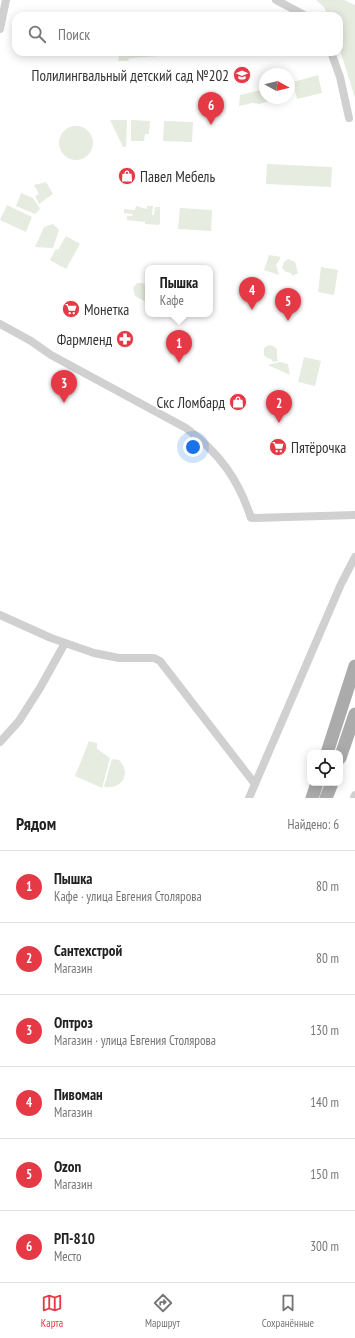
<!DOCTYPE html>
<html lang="ru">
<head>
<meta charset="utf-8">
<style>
	:root { --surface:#fff; --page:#f6f6f6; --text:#222; --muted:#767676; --line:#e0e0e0; --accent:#e63946 }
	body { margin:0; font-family:"PT Sans Narrow",sans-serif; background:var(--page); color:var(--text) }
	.controls { position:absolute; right:12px; bottom:12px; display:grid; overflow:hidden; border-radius:8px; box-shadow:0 2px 10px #0003 }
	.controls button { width:36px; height:36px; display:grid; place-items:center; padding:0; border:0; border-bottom:1px solid var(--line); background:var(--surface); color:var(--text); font:20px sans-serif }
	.compass { position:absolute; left:259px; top:68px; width:36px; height:36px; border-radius:50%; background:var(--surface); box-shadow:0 2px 10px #0003; rotate:98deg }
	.you { position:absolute; left:193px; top:447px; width:14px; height:14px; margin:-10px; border:3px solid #fff; border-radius:50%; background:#1a73e8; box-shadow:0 0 0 6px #1a73e833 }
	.badge { display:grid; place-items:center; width:26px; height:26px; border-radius:50%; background:var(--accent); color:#fff; font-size:13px; font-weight:700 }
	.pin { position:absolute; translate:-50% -33px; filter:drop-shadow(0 1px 2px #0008) }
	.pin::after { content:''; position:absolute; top:21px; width:14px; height:12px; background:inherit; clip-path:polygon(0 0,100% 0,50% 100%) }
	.popup { position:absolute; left:145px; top:265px; width:68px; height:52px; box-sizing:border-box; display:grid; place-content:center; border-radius:8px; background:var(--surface); filter:drop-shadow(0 1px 3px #0005); font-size:13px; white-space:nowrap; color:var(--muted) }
	.popup b { font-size:15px; color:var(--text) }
	.popup::after { content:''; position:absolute; left:50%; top:100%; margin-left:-8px; border:8px solid transparent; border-top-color:var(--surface) }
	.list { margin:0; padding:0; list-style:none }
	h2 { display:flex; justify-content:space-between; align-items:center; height:52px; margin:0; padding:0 16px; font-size:17px }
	h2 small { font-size:13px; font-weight:400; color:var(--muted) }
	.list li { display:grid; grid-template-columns:26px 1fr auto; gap:12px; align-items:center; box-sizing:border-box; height:72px; padding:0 16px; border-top:1px solid var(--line) }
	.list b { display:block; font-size:15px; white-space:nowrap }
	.list p { margin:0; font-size:13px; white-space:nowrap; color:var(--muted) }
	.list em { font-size:13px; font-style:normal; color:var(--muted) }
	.icon { flex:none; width:22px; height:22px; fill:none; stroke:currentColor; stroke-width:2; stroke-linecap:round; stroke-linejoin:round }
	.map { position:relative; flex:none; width:355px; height:798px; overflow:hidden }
	.search { position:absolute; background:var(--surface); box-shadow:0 2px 10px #0003; left:12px; right:12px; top:12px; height:44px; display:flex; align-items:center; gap:10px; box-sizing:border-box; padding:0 14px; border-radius:12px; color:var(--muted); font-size:15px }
	.sheet { height:484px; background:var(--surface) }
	nav { display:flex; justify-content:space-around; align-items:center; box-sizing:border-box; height:56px; border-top:1px solid var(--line); background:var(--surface); font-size:11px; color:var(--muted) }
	nav a { display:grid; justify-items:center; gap:2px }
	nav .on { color:var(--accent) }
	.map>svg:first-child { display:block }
	.green { fill:#e6ecdf }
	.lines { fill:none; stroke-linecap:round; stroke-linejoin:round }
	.street { stroke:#d0d0d0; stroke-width:8 }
	.primary { stroke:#ababab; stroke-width:13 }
	.labels { text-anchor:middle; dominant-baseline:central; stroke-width:4; stroke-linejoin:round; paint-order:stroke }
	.poi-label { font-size:15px; fill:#333; stroke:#fff; text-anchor:end }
</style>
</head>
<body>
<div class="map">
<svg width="355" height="798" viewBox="0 0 355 798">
	<rect width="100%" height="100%" fill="#fff"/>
	<g class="green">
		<path d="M316 0H344L355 5V98L339 47V16H328L324 7Z"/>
		<path d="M120 52H162V56L129 58 128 61H118Z"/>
		<path d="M318 75 322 93 297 99 293 82Z"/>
		<path d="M265 89V98H272V102H265L260 104 253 103 239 106 240 95Z"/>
		<path d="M110 120H127L126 147H123Z"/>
		<path d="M131 120 150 121 149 134H145L144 141H131Z"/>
		<path d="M164 121 193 122 192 142 163 141Z"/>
		<circle cx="76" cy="143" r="17"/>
		<path d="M267 164 332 167 331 187 266 184Z"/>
		<path d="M46 182 53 194 39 204 35 196 39 194 34 185Z"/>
		<path d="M21 193 33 198 40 209 35 214 16 206Z"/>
		<path d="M7 205 32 217 26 232 0 220Z"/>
		<path d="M136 206 147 209V206H153L152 215H154L155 207H160V224H159V225L145 224V222L127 220V216H132L133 214 124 213V209L135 210Z"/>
		<path d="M180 208 212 210 211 231 178 229Z"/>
		<path d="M53 224 59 230 53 248 35 247 44 227Z"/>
		<path d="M66 236 80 244 66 269 50 260 56 249 58 250Z"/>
		<path d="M269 255 281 257 276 265 279 275 264 270Z"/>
		<path d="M288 259 295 262C297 265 296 269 298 273L292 276 291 273 286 272 282 268 284 262Z"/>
		<path d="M321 267 338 270 334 295 318 292Z"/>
		<path d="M137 283H143L147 287 148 303 135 296 133 288Z"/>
		<path d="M269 345 273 346 277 349V356L278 361 273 362 271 359 267 358 264 355V348Z"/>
		<path d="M304 357 321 361 315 386 298 382Z"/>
		<path d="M280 362 288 364 290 375 268 365Z"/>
		<path d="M89 741 97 743V749L110 758 102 788 75 776Z"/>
		<path d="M113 759 119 760C132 773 122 790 104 787L111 762Z"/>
	</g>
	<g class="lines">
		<g class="street">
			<path d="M276 0 306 16"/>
			<path d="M0 29 6 0"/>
			<path d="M331 52 340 77 349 118"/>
			<path d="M0 324 31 341 51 355 186 428C219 453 238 478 251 518L355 515"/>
			<path d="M0 615 51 638 94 653 119 658H154L160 661 255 784"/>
			<path d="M0 742 19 721 40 688 65 643"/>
			<path d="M249 798 341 584 355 557"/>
			<path d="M354 798 355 795"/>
		</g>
		<g class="primary">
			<path d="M327 753 355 666"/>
			<path d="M340 758 355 714"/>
			<path d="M312 798 317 783"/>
			<path d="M326 798 332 783"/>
		</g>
	</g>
	<defs>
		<symbol id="school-disc" viewBox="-11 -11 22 22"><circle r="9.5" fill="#e63946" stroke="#fff"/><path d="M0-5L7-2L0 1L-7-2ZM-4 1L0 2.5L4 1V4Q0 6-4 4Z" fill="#fff"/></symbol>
		<symbol id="shop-disc" viewBox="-11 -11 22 22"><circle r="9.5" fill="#e63946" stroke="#fff"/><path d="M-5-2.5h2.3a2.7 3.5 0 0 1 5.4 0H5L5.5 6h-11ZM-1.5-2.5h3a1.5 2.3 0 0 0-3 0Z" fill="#fff"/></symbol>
		<symbol id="supermarket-disc" viewBox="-11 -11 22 22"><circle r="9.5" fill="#e63946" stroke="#fff"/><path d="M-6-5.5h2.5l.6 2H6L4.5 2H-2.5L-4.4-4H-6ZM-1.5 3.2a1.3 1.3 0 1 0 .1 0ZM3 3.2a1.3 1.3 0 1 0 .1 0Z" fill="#fff"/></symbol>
		<symbol id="pharmacy-disc" viewBox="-11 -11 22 22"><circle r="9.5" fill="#e63946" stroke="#fff"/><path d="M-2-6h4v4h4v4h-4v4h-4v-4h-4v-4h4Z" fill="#fff"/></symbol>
	</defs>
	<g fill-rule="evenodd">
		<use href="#school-disc" x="232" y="65" width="20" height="20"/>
		<use href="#shop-disc" x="117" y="166" width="20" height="20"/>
		<use href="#supermarket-disc" x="61" y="299" width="20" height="20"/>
		<use href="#pharmacy-disc" x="115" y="329" width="20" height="20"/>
		<use href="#shop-disc" x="228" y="392" width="20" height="20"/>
		<use href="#supermarket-disc" x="268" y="437" width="20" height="20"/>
	</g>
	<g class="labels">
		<g class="poi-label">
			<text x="229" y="75">Полилингвальный детский сад №202</text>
			<text x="140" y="176" text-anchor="start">Павел Мебель</text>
			<text x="84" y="309" text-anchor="start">Монетка</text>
			<text x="112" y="339">Фармленд</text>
			<text x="225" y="402">Скс Ломбард</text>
			<text x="291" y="447" text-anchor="start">Пятёрочка</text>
		</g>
	</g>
</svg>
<div class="controls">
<button><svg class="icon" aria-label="locate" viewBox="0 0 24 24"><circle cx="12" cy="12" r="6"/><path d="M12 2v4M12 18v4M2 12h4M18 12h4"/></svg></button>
</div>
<svg class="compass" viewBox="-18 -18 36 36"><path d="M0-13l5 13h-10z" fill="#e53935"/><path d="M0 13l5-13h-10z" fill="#767676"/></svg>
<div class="you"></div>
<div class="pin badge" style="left:179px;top:363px">1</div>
<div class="popup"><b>Пышка</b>Кафе</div>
<div class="pin badge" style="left:279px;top:423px">2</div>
<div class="pin badge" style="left:64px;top:403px">3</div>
<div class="pin badge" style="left:252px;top:310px">4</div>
<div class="pin badge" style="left:288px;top:321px">5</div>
<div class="pin badge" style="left:211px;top:125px">6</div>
<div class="search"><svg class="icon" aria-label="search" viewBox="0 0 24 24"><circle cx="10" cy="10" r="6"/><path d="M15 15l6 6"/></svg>Поиск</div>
</div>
<section class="sheet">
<h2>Рядом<small>Найдено: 6</small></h2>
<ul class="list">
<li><span class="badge">1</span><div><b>Пышка</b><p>Кафе · улица Евгения Столярова</p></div><em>80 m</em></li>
<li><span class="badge">2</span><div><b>Сантехстрой</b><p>Магазин</p></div><em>80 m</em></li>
<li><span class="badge">3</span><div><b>Оптроз</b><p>Магазин · улица Евгения Столярова</p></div><em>130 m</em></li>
<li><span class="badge">4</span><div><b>Пивоман</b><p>Магазин</p></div><em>140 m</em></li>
<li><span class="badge">5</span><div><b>Ozon</b><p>Магазин</p></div><em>150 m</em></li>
<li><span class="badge">6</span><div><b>РП-810</b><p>Место</p></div><em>300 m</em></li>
</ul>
</section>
<nav>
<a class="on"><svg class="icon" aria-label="map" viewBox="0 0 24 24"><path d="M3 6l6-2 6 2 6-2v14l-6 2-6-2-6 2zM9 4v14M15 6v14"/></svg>Карта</a>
<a><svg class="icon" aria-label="directions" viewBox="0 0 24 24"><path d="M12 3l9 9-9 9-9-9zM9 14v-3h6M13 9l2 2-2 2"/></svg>Маршрут</a>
<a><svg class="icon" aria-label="saved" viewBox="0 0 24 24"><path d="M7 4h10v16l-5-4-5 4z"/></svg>Сохранённые</a>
</nav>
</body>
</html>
